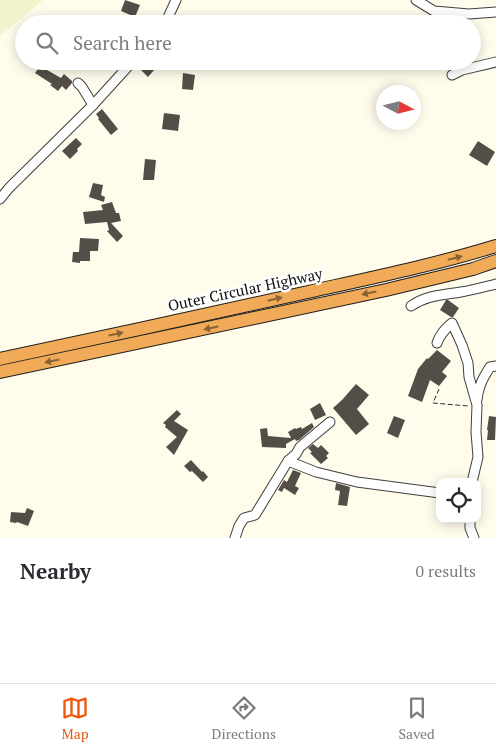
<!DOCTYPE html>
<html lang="en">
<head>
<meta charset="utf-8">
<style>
	:root { --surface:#fff; --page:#f2f2f3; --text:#2b2b33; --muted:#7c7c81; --line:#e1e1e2; --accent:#ea580c }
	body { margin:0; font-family:"PT Serif",serif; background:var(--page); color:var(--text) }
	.controls { position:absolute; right:15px; bottom:15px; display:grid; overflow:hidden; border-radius:10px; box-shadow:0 2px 12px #0003 }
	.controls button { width:45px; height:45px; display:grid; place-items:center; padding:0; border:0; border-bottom:1px solid var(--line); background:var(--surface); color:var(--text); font:25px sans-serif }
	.compass { position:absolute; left:376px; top:85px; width:45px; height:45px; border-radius:50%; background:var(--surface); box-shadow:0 2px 12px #0003; rotate:97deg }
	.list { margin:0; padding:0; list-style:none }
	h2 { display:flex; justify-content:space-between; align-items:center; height:65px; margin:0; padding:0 20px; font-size:21px }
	h2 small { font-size:16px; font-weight:400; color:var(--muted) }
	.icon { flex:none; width:28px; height:28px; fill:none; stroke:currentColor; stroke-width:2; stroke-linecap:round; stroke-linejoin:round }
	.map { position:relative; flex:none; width:496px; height:538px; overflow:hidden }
	.search { position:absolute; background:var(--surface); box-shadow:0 2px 12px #0003; left:15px; right:15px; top:15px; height:55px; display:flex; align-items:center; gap:12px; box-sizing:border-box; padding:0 18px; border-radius:28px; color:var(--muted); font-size:19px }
	.sheet { height:145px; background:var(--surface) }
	nav { display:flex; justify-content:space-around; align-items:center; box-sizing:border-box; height:70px; border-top:1px solid var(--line); background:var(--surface); font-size:14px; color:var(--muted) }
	nav a { display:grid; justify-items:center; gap:2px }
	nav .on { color:var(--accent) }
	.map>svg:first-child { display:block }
	.farmland { fill:#f3f3cd }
	.building { fill:#544e49 }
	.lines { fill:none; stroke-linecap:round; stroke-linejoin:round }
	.minor-casing { stroke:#3f3f3f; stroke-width:11 }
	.highway-casing { stroke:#1d1d1d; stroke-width:14 }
	.path { stroke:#2e2e2e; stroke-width:1; stroke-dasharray:5 2.5; stroke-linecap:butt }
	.minor { stroke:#fff; stroke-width:9 }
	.highway { stroke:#f1aa57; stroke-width:12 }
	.oneway { fill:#8a6335 }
	.labels { text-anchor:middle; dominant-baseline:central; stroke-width:5; stroke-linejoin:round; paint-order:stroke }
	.street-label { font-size:15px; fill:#0c0c0c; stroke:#fff }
</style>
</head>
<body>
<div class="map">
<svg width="496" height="538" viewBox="0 0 496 538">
	<rect width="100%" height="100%" fill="#fffcec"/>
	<path class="farmland" d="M0 0H42L41 2 0 36Z"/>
	<g class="building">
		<path d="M125 0 140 5 135 17 121 11Z"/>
		<path d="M141 61H162L148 77 137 66Z"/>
		<path d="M40 66 61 78 64 74 72 81V83L66 90 62 86 58 91 50 85 52 84 35 73Z"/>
		<path d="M183 73 195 75 193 90 182 89Z"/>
		<path d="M102 109 118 129 111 135 98 119 99 118 96 114Z"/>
		<path d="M164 113 180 115 178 131 162 129Z"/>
		<path d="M76 138 82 144 77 149 78 151 70 159 62 151Z"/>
		<path d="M478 141 495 152 487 166 469 155Z"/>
		<path d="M145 159 156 160 154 180H143Z"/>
		<path d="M93 183 103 185 101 195 105 197 104 202 89 197Z"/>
		<path d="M112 202 116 213H119L121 221 111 223 123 236 117 242 107 231 109 230 107 222 85 224 83 212 103 210 101 205Z"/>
		<path d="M80 238 99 239 98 251H90V261H80V263L72 262 73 252H79Z"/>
		<path d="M446 300H448L459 308 453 317H451L440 310Z"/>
		<path d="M437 350 451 361 442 372 447 376 439 386 430 380 422 402 408 396 418 369 427 358 428 359Z"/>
		<path d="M356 384 369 395 357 409 369 424 356 435 333 408 342 400Z"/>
		<path d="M320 403 326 415 315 420 310 409Z"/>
		<path d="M177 410 181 414 174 421 188 430 174 455 166 447 177 437 165 427 166 425 163 423Z"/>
		<path d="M394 416 405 420 398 438 387 433Z"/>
		<path d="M489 416 496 417 495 440H487L488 430H487Z"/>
		<path d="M312 423 314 427 299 440 296 441 295 439 286 444V448L262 447 260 429 267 428 268 436 291 438 288 432 295 428 296 429 301 427 302 429Z"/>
		<path d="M313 444 318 448 321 445 329 453 326 456 328 458 321 464 310 453 312 452 308 448Z"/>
		<path d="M191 460 202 472 203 471 208 477 203 482 192 471 190 472 184 466Z"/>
		<path d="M293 470 301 473 295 486 299 488 295 495 284 488 282 492 278 490 284 480 287 482Z"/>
		<path d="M336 483 350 487 347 506 338 505 340 491 335 490Z"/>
		<path d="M27 508 34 511 28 526 17 522 16 523 10 522 11 512 25 513Z"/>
	</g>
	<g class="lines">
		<defs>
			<g id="minor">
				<path d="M416 0 434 11 469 14 496 12"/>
				<path d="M165 24 176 0"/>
				<path d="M452 75 462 70 496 62"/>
				<path d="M78 83 82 87 93 105"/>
				<path d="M0 199 9 188 93 105 133 61"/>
				<path d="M411 306C427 295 443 295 461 292 473 290 484 287 496 284"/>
				<path d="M437 343C440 334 445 329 452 323L462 345 468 363 469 377 477 405 476 432 478 457 472 482"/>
				<path d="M477 400C478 387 483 378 490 367L496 366"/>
				<path d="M288 461 296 454 300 447 330 422"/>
				<path d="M470 519V528L474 538"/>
				<path d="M235 538 239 526 244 518 255 515 288 461 316 472 357 482 440 493"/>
			</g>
			<g id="highway">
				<path d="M0 359C103 337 205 315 308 292 371 278 434 265 496 246"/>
				<path d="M0 372 386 290 473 269 496 261"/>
			</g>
		</defs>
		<use href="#minor" class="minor-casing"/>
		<use href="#highway" class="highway-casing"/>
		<path class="path" d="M439 389 433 403 468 406"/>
		<use href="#minor" class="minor"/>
		<use href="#highway" class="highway"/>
	</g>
	<defs><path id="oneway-solid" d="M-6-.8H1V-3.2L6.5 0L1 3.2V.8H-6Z" transform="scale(1.25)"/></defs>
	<g class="oneway">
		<use href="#oneway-solid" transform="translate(455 258) rotate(-14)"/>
		<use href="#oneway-solid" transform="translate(369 293) rotate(168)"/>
		<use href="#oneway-solid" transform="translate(275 299) rotate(-13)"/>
		<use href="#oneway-solid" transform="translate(211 328) rotate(168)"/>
		<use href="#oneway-solid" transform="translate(116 334) rotate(-12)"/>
		<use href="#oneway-solid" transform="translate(52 361) rotate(168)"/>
	</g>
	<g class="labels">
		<g class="street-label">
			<text transform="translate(245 289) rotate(-12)">Outer Circular Highway</text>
		</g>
	</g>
</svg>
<div class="controls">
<button><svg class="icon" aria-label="locate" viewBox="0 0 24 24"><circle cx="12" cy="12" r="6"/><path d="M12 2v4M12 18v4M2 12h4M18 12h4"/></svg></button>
</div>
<svg class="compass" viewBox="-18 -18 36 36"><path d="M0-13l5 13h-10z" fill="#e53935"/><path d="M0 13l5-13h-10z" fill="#7c7c81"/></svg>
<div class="search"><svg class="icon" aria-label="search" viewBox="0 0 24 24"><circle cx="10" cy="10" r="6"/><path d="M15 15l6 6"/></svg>Search here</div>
</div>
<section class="sheet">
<h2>Nearby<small>0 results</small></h2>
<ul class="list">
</ul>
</section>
<nav>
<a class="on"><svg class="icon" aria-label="map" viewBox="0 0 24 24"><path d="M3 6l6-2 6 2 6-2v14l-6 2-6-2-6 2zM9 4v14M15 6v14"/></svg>Map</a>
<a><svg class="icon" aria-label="directions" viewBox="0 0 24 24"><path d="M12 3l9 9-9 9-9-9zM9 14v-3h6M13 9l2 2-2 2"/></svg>Directions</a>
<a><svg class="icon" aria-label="saved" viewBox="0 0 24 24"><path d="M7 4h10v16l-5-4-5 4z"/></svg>Saved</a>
</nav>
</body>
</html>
